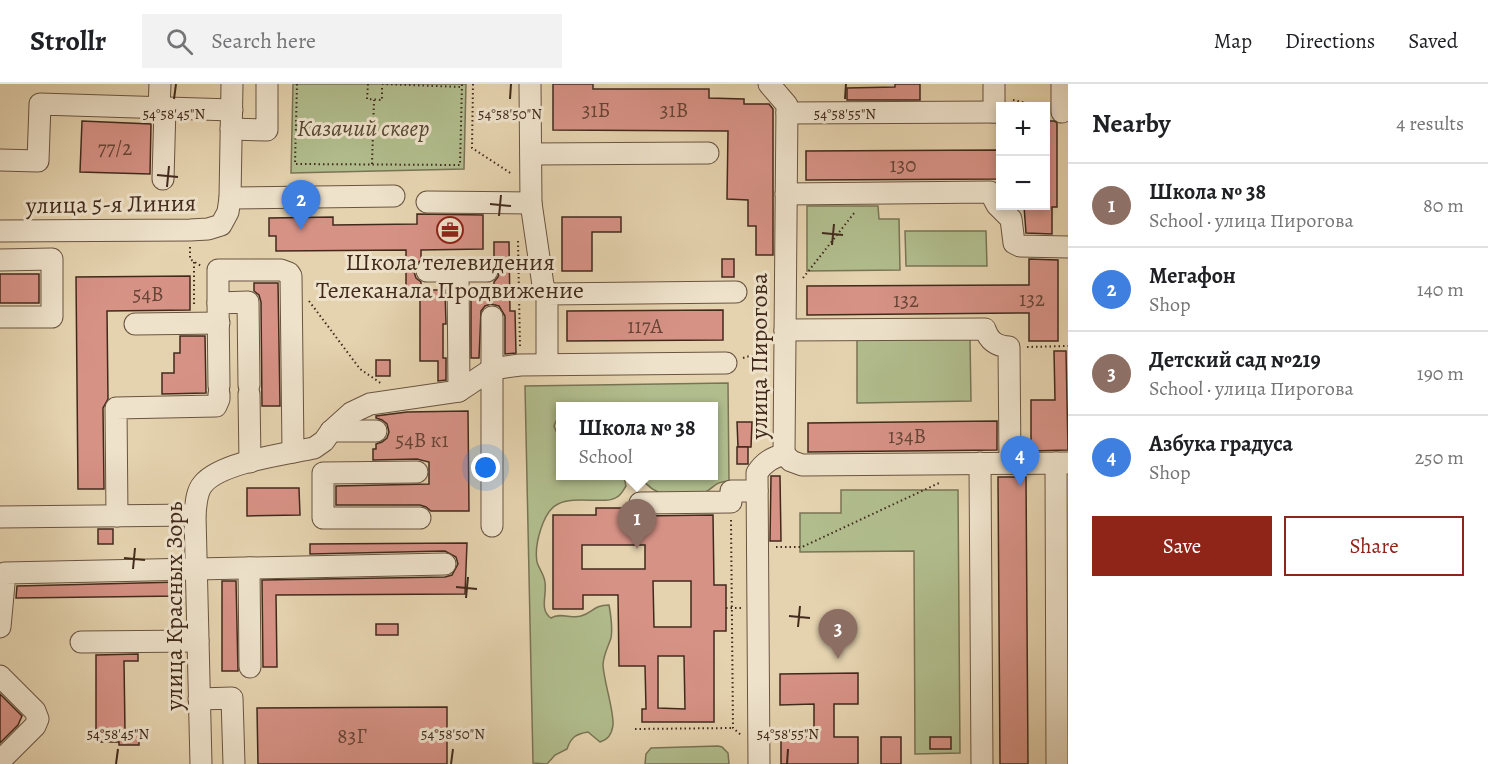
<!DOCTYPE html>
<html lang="en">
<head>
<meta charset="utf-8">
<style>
	:root { --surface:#fff; --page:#f2f2f2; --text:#202124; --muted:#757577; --line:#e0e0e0; --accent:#8f2418 }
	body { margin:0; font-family:Alegreya,serif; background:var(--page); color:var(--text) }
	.controls { position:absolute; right:18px; top:18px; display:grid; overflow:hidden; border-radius:0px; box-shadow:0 3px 9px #0003 }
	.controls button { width:54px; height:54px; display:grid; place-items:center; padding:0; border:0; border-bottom:2px solid var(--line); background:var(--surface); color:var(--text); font:30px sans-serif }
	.you { position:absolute; left:486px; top:384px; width:21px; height:21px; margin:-15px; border:4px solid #fff; border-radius:50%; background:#1a73e8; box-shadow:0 0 0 9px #1a73e833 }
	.badge { display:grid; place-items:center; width:39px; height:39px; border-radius:50%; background:var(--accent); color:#fff; font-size:20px; font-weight:700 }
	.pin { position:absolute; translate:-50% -50px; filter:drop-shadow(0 2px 3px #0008) }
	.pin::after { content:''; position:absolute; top:32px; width:21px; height:18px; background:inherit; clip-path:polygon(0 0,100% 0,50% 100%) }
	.popup { position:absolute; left:556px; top:318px; width:162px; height:78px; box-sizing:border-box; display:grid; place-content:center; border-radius:0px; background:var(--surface); filter:drop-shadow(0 2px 4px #0005); font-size:20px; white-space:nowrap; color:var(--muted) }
	.popup b { font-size:22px; color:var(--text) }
	.popup::after { content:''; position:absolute; left:50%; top:100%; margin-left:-12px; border:12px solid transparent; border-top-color:var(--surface) }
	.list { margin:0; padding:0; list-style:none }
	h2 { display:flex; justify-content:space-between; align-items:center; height:78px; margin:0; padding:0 24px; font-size:26px }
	h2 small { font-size:20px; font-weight:400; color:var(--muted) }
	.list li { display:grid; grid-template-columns:39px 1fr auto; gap:18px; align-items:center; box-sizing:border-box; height:84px; padding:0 24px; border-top:2px solid var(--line) }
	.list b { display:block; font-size:22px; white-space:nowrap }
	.list p { margin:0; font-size:20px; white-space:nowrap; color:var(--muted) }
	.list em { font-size:20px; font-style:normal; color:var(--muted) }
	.actions { display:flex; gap:12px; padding:18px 24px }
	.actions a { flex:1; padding:14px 0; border:2px solid var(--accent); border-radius:0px; text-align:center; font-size:21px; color:var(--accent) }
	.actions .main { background:var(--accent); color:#fff }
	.icon { flex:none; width:33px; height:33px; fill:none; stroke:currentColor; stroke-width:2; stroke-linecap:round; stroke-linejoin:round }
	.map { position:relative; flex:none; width:1068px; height:680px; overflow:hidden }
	header { display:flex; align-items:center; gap:36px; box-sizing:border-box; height:84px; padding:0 30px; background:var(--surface); border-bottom:2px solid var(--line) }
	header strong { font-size:28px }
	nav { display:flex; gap:33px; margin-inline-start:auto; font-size:21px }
	.search { width:420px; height:54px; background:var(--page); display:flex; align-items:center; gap:15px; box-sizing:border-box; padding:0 21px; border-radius:0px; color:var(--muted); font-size:22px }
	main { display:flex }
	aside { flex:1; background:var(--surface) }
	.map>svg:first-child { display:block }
	.green { fill:#b1bd8d; stroke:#797454; stroke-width:1.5 }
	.building { fill:#d79286; stroke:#412a1c; stroke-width:1.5; fill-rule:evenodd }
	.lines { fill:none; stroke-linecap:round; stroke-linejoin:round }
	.minor-casing { stroke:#6a5441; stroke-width:23 }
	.path { stroke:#412a1c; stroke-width:2; stroke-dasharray:1.5 3; stroke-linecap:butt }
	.minor { stroke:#eee2cb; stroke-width:21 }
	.ticks { fill:none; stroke:#412a1c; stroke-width:2 }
	.labels { text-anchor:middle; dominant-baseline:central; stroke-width:6; stroke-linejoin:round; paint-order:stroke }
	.number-label { font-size:21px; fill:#664436 }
	.park-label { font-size:24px; font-style:italic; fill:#574733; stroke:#eee2cb }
	.street-label { font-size:24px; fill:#412a1c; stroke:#eee2cb }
	.poi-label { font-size:24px; fill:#412a1c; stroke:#eee2cb }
	.ticks-label { font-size:15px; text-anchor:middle; fill:#412a1c; stroke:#eee2cb; stroke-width:6; stroke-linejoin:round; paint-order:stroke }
</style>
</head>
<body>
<header>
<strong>Strollr</strong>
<div class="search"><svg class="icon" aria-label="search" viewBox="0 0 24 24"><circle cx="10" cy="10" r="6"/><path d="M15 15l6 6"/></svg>Search here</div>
<nav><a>Map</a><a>Directions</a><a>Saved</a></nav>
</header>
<main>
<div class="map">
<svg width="1068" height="680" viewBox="0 0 1068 680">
	<rect width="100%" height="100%" fill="#e5d3af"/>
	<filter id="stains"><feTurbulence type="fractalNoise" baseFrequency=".00333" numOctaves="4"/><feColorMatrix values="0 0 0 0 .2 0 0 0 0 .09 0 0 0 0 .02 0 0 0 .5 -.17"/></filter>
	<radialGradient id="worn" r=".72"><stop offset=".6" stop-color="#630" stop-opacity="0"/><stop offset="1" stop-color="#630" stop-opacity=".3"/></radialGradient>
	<g class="green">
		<path d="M293 0H466L464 85 291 89Z"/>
		<path d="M807 122H878L879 135H899L900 186 807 187Z"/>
		<path d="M905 147H986L987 182H906Z"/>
		<path d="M970 255 971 317 857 319V256Z"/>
		<path d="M728 299 729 397C714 398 715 403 704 409 681 418 653 413 640 392H714V322H560V335L556 337 554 342 560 357V392H621L624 393 626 402C624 405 621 411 617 413 606 421 575 411 558 420 543 427 534 461 537 478 539 485 545 492 545 499 547 511 539 526 551 534 561 528 571 535 581 532 593 529 593 521 609 521 611 532 613 543 611 554 608 563 603 572 603 581 604 598 614 627 613 641 612 650 607 656 600 658L588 648C576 650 571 653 567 665L555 671 547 680 533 679 525 302Z"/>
		<path d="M841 406H958L960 669 915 670 914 467 800 468V429H841Z"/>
		<path d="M718 662 722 663 728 669 729 680H645L646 670 651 664Z"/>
	</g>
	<g class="building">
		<path d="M553 0H593V5H709V14L744 15V20H769L773 25V171H756V142H748V116L727 115 728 47 553 46Z"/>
		<path d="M895 0H920V16H847V4L895 3Z"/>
		<path d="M82 37 151 40 150 90 80 88Z"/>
		<path d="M1046 37H1054L1057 39V123H1052V150L1026 149 1024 122H1046Z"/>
		<path d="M1000 66V95L806 96V67Z"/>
		<path d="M417 130 483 131V165L421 166V176L416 181 414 188 416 194 421 198V204H406V166L276 167V152H269V134L333 133V141L417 140Z"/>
		<path d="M562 133H621V148H592V187H562Z"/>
		<path d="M494 158H509L510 227H515L516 269 505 270V232L499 222 491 220 485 222 481 227 479 274H471V209H494V198L498 193 500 186 494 176Z"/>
		<rect x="722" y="175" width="12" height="18"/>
		<path d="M1029 175 1058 176V257H1029V229L807 231V202L1029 201Z"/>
		<rect x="0" y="190" width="39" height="29"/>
		<path d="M190 192V226L107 227 108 315 103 324 104 405H78L76 193Z"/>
		<path d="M254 199H278L280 322H262L261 218 259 211 254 207Z"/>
		<path d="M420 206H445L446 240H443V274H446V296L438 297V277H420Z"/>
		<path d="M723 226V256L567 257V227Z"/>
		<path d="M180 252H205L206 309 162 310V289H174V269H180Z"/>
		<path d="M1054 267H1066L1068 366 1031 367V316H1055Z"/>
		<rect x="376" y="276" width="14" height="16"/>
		<path d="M468 327 469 427H431L426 423 420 421H336V402L429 400V378L417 375 373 376V365H376V360L382 358 387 354 389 348 387 340 382 336 376 334V332L407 328Z"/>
		<path d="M997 337V366L808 368V339Z"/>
		<path d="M737 338H752L751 363H738Z"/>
		<rect x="737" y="363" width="11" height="17"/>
		<path d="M771 392H780L781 457H770Z"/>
		<path d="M998 393H1026L1028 680H1000Z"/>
		<path d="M247 404H299L300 431 247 432Z"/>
		<path d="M596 424H628L633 430 640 432 713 431 714 501H726V547H714V638H642V625H646L645 582H619L618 511H583V525H553V431H596ZM582 461H645V485H582ZM653 497H691V543H654ZM658 572H684L685 625 658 624Z"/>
		<rect x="98" y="445" width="15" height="15"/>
		<path d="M467 459 465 510 276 511 277 583H263L262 496 445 493 452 491 458 480 456 473 445 467 310 470V460Z"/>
		<path d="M222 497H236L238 587H222Z"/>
		<path d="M180 498V512L16 514 17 502Z"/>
		<rect x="376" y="540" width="22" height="11"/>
		<path d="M138 570V577H124L125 647H139V661H119V658H96V571Z"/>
		<path d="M858 589V620H834V653H858V680H781V653H814V620L780 621V590Z"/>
		<path d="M0 610 22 632 18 641 0 659Z"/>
		<path d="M447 623V680H258L257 624Z"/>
		<rect x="881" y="653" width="20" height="27"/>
		<rect x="930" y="653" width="21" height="12"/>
	</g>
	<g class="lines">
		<defs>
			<g id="minor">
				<path d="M530 0 531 119 543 201 547 210"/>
				<path d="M994 0V28"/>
				<path d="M1062 0V28"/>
				<path d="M159 23 160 0"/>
				<path d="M787 29 1000 28"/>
				<path d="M231 45 267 46V0"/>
				<path d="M531 70 708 69"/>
				<path d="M0 76 38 77 40 20 232 26"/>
				<path d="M163 95 165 23"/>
				<path d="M786 110 990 108 997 121 1011 135 1014 159 1020 162 1068 163"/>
				<path d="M230 114 394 112"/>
				<path d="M427 118 531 119"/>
				<path d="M0 147 190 146 208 145 221 141 228 128 230 114 232 0"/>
				<path d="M0 176 52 175V233H0"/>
				<path d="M427 187H487"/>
				<path d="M458 187 459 307"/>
				<path d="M218 219V186H281L289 189 291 192 293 368"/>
				<path d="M135 240 219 239"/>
				<path d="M785 246 985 245C989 257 996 262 1009 263L1010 379"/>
				<path d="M547 280V210L736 208"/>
				<path d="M219 302 218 219 248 218 249 301"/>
				<path d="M249 310 250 378"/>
				<path d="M331 347H376"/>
				<path d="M784 370 791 377 802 381 1067 379"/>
				<path d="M980 379 982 680"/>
				<path d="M1056 379 1057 680"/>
				<path d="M417 388 323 389V434H420"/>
				<path d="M640 419 731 418V407H757"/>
				<path d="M117 432 116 324 216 322 219 315V310"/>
				<path d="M0 433 195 431"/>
				<path d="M492 442V233"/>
				<path d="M249 484 250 583"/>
				<path d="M0 543 5 489 445 480"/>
				<path d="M81 558 198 557"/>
				<path d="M0 592 35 627 38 635 35 642 0 677"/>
				<path d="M199 615 232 614 234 680"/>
				<path d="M201 680 195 431C196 421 196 408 203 400 221 378 286 370 314 364L324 357 331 347 351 329 370 320 459 307 492 285 520 281 726 279"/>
				<path d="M759 680 757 389C764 378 772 374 784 370L787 21 769 0"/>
			</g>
		</defs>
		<use href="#minor" class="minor-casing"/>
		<g class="path">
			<path d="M297 0 295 80 460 81 462 0"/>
			<path d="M368 0 367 15 382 16V1"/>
			<path d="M382 0 462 3"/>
			<path d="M473 0 472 64 512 90"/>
			<path d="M1013 16 1040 22"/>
			<path d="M372 80 374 16"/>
			<path d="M518 157 520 263"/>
			<path d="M190 163V175L201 182"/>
			<path d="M194 178V221"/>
			<path d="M803 194 855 128"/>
			<path d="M309 217 360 285 382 300"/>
			<path d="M1027 263 1068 262"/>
			<path d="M743 274 766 267"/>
			<path d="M731 436 733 644 741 651"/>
			<path d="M776 463H802L939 399"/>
			<path d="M726 524H741"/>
			<path d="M635 645 733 644"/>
		</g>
		<use href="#minor" class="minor"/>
	</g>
	<path class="ticks" d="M174 15 176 0M510 15 511 0M845 15 846 0M157 91 178 93M167 103 169 82M490 120 511 122M499 132 501 111M822 149 843 151M832 161 834 140M124 474 145 476M133 485 135 464M456 503 477 505M466 514 468 493M789 532 810 534M798 543 800 522M116 680 118 665M451 680 453 665M787 680 788 665"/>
	<defs>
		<symbol id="office-ring" viewBox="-11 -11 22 22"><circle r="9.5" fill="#eee2cb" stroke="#8f2418" stroke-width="1.5"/><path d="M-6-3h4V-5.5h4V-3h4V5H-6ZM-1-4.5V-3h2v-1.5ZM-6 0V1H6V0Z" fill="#8f2418"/></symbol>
	</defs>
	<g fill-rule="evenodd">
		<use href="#office-ring" x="435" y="131" width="30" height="30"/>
	</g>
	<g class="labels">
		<g class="number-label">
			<text x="596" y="26">31Б</text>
			<text x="674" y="26">31В</text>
			<text x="115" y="64">77/2</text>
			<text x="903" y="81">130</text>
			<text x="148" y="210">54В</text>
			<text x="1032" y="215">132</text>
			<text x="906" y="216">132</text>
			<text x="645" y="242">117А</text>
			<text x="907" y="352">134В</text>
			<text x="422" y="356">54В к1</text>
			<text x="352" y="652">83Г</text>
		</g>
		<g class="park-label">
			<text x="363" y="44">Казачий сквер</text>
		</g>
		<g class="street-label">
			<text transform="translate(111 120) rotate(-1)">улица 5-я Линия</text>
			<text transform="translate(759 272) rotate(-90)">улица Пирогова</text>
			<text transform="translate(174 522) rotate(-90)">улица Красных Зорь</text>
		</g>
		<g class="poi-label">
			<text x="450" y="178">Школа телевидения<tspan x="450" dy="28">Телеканала Продвижение</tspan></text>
		</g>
	</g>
	<g class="ticks-label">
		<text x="174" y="35">54°58'45"N</text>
		<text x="510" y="35">54°58'50"N</text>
		<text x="845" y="35">54°58'55"N</text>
		<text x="118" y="655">54°58'45"N</text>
		<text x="453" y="655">54°58'50"N</text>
		<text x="788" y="655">54°58'55"N</text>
	</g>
	<rect width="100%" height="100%" filter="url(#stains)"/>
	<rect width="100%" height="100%" fill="url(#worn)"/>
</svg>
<div class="controls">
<button>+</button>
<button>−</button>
</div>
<div class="you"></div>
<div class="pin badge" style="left:637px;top:465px;background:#8d6e63">1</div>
<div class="popup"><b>Школа № 38</b>School</div>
<div class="pin badge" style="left:301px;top:146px;background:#3f7fe0">2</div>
<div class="pin badge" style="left:838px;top:575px;background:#8d6e63">3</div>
<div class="pin badge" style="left:1020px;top:402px;background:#3f7fe0">4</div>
</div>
<aside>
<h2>Nearby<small>4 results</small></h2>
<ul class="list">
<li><span class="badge" style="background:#8d6e63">1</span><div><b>Школа № 38</b><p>School · улица Пирогова</p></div><em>80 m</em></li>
<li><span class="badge" style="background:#3f7fe0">2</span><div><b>Мегафон</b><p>Shop</p></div><em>140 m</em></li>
<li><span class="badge" style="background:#8d6e63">3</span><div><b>Детский сад №219</b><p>School · улица Пирогова</p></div><em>190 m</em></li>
<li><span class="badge" style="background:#3f7fe0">4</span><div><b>Азбука градуса</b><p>Shop</p></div><em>250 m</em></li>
</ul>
<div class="actions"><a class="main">Save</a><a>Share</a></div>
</aside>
</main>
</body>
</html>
